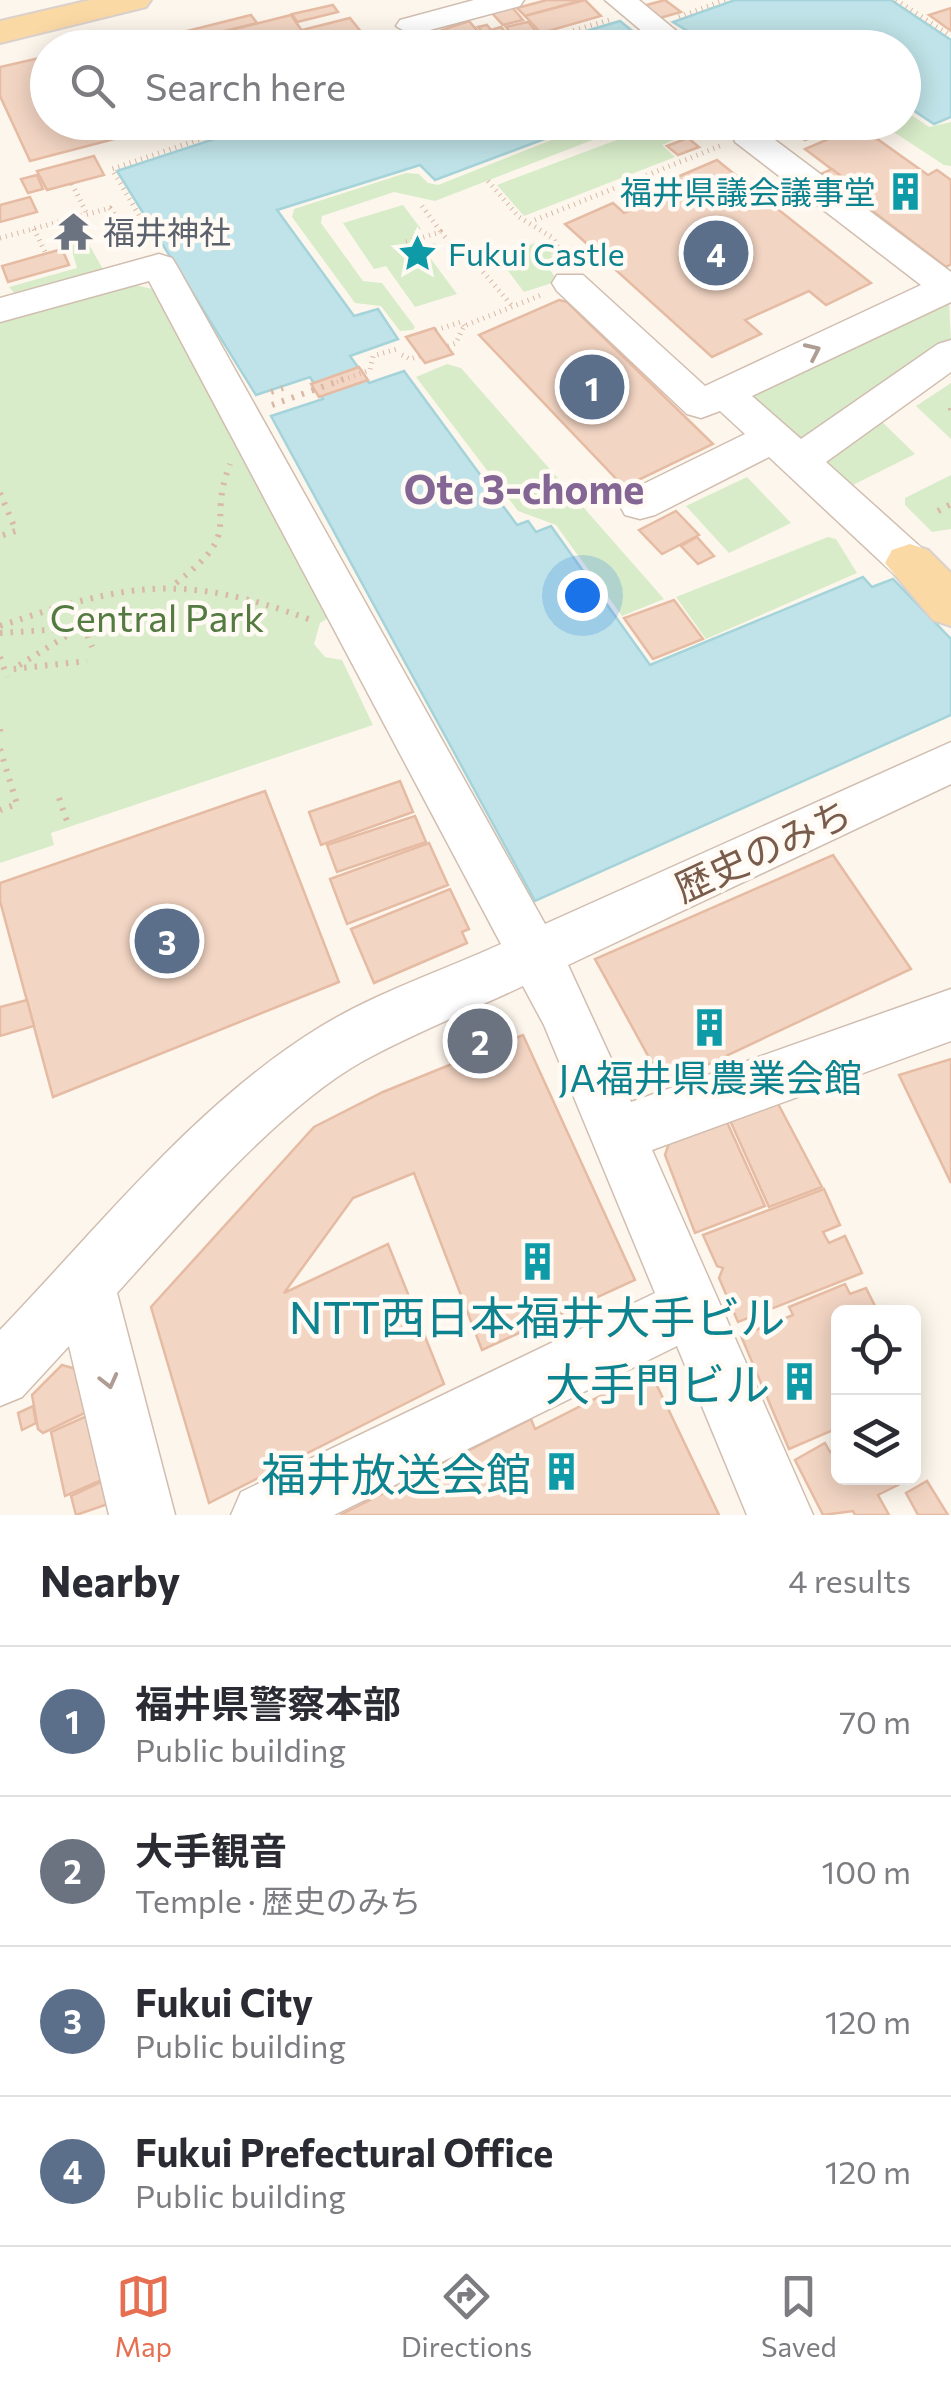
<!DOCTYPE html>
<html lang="en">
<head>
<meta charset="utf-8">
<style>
	:root { --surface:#fff; --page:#f2f2f3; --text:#2b2b33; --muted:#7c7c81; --line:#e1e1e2; --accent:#e76f51 }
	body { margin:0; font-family:Commissioner,"Noto Sans JP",sans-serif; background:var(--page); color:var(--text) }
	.controls { position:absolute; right:30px; bottom:30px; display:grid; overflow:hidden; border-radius:15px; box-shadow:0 5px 25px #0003 }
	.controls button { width:90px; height:90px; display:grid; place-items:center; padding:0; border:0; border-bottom:2px solid var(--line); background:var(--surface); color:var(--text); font:50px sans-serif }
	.you { position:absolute; left:582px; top:595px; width:35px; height:35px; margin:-25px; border:8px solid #fff; border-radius:50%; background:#1a73e8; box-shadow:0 0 0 15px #1a73e833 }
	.badge { display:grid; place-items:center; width:65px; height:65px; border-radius:50%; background:var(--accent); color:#fff; font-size:32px; font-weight:700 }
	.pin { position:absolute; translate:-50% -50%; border:5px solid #fff; box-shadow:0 2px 10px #0006 }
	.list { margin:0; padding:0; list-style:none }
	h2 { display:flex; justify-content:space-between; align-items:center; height:130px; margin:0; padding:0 40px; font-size:42px }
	h2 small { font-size:32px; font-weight:400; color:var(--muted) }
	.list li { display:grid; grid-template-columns:65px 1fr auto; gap:30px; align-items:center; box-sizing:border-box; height:150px; padding:0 40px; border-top:2px solid var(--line) }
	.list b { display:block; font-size:38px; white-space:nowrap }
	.list p { margin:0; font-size:32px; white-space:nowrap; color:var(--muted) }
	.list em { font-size:32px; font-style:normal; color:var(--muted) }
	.icon { flex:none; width:55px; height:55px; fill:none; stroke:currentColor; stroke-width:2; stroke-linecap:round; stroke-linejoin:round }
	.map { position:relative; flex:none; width:951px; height:1515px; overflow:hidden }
	.search { position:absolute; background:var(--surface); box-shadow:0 5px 25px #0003; left:30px; right:30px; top:30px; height:110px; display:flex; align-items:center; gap:25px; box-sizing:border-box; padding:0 35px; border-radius:55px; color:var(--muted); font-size:38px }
	.sheet { height:730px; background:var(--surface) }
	nav { display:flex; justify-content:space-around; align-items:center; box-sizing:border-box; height:140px; border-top:2px solid var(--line); background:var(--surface); font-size:28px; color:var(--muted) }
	nav a { display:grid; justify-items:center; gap:5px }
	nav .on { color:var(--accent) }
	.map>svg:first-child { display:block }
	.green { fill:#d8ecc9 }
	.water { fill:#bfe3e8; stroke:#a5d3da; stroke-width:2.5 }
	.building { fill:#f3d5c3; stroke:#e6bba3; stroke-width:2.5 }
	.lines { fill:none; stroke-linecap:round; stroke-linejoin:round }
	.minor-casing { stroke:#d1beb0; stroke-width:3 }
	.major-casing { stroke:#dad1cd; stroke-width:4 }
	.path-far1 { stroke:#d9b8a5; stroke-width:5; stroke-dasharray:1 5; stroke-linecap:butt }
	.path { stroke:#d9b8a5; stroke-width:6; stroke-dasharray:2.5 8; stroke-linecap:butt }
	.minor { fill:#fff; fill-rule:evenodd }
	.major { fill:#fbd9a5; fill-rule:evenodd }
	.oneway { stroke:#af9d94 }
	.labels { text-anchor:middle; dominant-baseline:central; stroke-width:9; stroke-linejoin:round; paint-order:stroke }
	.far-culture-label { font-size:32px; fill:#0d838f; stroke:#fffaf3; text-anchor:end }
	.far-worship-label { font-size:32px; fill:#5b616d; stroke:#fffaf3; text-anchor:start }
	.park-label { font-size:38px; fill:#537a41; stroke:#fffaf3 }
	.street-label { font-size:38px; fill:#7a5c4d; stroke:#fffaf3 }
	.culture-label { font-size:38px; fill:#0d838f; stroke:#fffaf3 }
	.neighbourhood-label { font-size:40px; font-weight:bold; fill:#846695; stroke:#fffaf3 }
	.near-culture-label { font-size:45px; fill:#0d838f; stroke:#fffaf3; text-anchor:end }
</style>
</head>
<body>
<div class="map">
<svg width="951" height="1515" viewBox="0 0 951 1515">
	<rect width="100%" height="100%" fill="#fdf6ec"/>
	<g class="green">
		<path d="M904 110 929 127 951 122V166L944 165 880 123 904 122Z"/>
		<path d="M597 122 636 123 435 201 394 192 322 216 321 223 363 281 382 283 415 327 413 330 400 331 381 306 355 303 292 217 294 209 406 173 419 174 428 183 438 185Z"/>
		<path d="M662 123 681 137 662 145 675 157 524 216 497 185Z"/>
		<path d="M403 205 421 229 414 231 424 246 435 243 440 250 428 255 457 294 415 307 386 266 374 269 343 223Z"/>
		<path d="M549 239 559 252 551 255 556 262 547 266 558 281 524 292 496 255Z"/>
		<path d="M87 241 104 271 16 295 9 287 77 268 70 244Z"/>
		<path d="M126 283 166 292 335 614 320 623 314 644 325 657 342 660 373 725 51 833 54 845 0 863V318Z"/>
		<path d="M949 301 951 342 799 444 751 396Z"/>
		<path d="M447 364 461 368 664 599 622 616 556 525 518 511 416 377Z"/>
		<path d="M951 383V439L916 406Z"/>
		<path d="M877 417 915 454 847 488 825 462Z"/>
		<path d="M951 475V529L932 532 905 505V498Z"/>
		<path d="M747 477 791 523 729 553 686 506Z"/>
		<path d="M828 537 836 539 857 573 706 639 676 597Z"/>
	</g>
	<g class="water">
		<path d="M735 0H891L951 40V117L934 124 904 104V48L713 47 673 22Z"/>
		<path d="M620 21 652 47H530L536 46Z"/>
		<path d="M263 123H587L435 180 420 165 277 210 354 316 378 309 398 339 350 356 369 383 404 371 517 525 528 521 536 532 551 526 650 665 863 577 872 587 893 579 951 639V715L535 901 271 416 323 399 310 377 256 395 117 171Z"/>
	</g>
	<g class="building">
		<path d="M547 0H583L525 16 517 8Z"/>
		<path d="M585 0 601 16 541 33 525 16Z"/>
		<path d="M665 0 681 12 656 19 643 6Z"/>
		<path d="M333 5 338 12 297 22 292 14Z"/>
		<path d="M512 7 523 20 503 25 492 13Z"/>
		<path d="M951 8V31L929 15Z"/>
		<path d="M251 15 257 23 168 45 163 37Z"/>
		<path d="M291 15 314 48H287L279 37 236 48H158Z"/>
		<path d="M350 18 362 33 313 46 302 30Z"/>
		<path d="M469 21 487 42 453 48 439 31Z"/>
		<path d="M528 22 540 36 518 42 506 27Z"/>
		<path d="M487 25 491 30 501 27 516 44 494 45 478 27Z"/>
		<path d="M48 56V122H114L122 137 30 161 0 96V67Z"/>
		<path d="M114 122H180L122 137Z"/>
		<path d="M834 122 847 124 805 140 800 136Z"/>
		<path d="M859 126 928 175 937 170 951 180V264L946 267 866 206 875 202 805 149Z"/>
		<path d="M688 138 699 147 678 155 667 146Z"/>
		<path d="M94 156 104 175 47 190 37 171Z"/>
		<path d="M717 160 765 199 871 283 826 305 809 291 745 320 761 334 712 357 565 224 613 203 624 213 685 187 675 178Z"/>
		<path d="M832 169 841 176 773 205 765 199Z"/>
		<path d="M37 175 43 189 28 193 21 179Z"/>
		<path d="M30 197 37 212 0 222V205Z"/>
		<path d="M62 249 69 265 8 282 2 266Z"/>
		<path d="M559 300 567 302 713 444 624 487 479 335Z"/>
		<path d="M434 328 453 354 425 363 406 337Z"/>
		<path d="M359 367 368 380 319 397 311 384Z"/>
		<path d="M676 511 699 535 662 554 639 530Z"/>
		<path d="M697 537 714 556 698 564 681 546Z"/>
		<path d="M674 600 703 639 653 659 624 618Z"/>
		<path d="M400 781 413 812 321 845 309 812Z"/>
		<path d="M265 791 339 982 53 1097 0 901V883Z"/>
		<path d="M415 816 426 842 337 872 327 845Z"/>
		<path d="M429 843 448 885 347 924 330 879Z"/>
		<path d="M833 855 911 969 664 1085 595 959Z"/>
		<path d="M450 889 469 929 462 932 467 943 374 983 351 929Z"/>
		<path d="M27 1000 34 1026 0 1036V1007Z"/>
		<path d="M523 1035 635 1280 482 1350 414 1173 353 1198 284 1293 388 1244 444 1384 209 1503 151 1307 314 1127 383 1092Z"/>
		<path d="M951 1059V1183L899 1075Z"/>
		<path d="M775 1098 822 1187 769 1207 728 1116Z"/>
		<path d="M726 1120 765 1206 695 1233 665 1155 670 1140Z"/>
		<path d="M824 1189 840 1225 823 1232 829 1243 845 1236 862 1273 738 1322 719 1278 723 1268 717 1266 703 1235Z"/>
		<path d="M845 1284 850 1294 866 1288 878 1312H838V1428L789 1449 741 1336 793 1315 789 1307Z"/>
		<path d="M62 1365 80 1370 91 1410 43 1433 38 1429 32 1395Z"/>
		<path d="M650 1371 719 1515H340L531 1419 535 1429Z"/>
		<path d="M33 1406 36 1423 22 1430 18 1413Z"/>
		<path d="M89 1415 104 1479 65 1496 51 1432Z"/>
		<path d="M825 1443 830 1452 838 1447V1478H912L878 1495 889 1515H855L853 1511 823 1515 795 1460Z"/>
		<path d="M105 1480 111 1503 76 1515 71 1496Z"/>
		<path d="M927 1481 948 1515H918L906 1493Z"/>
	</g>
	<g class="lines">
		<defs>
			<g id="minor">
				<path d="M474 0H524L520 6 411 35 396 26 400 20Z"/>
				<path d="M605 0H639L697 48H662Z"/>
				<path d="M729 122H761L763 131 951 272V302L752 396 801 439 938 344 951 340V372L826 462 925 551 931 563 925 575 910 579 895 575 769 457 655 515 640 519 625 515 619 504 625 493 745 434 720 411 701 418 687 414 557 291 552 283 557 275H583L705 386 921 285 735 142Z"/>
				<path d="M159 254 172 258 177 266 545 924 951 742V784L568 965 631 1102 951 989V1041L652 1150 813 1515H747L677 1346 334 1515H231L241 1492 655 1293 544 1025 523 986C470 1011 414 1033 363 1061 279 1108 182 1221 117 1293L175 1515H109L69 1346 22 1397 0 1406V1330C100 1226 196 1103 320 1027 375 993 442 971 501 944L149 281 0 322V298Z"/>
			</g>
			<g id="major">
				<path d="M90 0H151L146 7 0 43V21Z"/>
				<path d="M910 544 928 550 951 573V626L933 620 885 563 892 550Z"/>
			</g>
		</defs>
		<use href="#minor" class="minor-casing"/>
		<use href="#major" class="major-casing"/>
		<g class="path-far1">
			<path d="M896 0 951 36"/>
			<path d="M679 17 725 0"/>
			<path d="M516 48 609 20"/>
			<path d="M488 181 519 217 553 238 564 259"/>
			<path d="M72 184 87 214"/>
			<path d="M422 206 441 232"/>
			<path d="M535 220 720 146"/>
			<path d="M34 229 46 254"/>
			<path d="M0 238 110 208 135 246"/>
			<path d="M154 241 112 169 251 122"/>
			<path d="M406 242 441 232 459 255 473 260 513 307"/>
			<path d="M436 330 461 322 464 326"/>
			<path d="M448 346 456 343 464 326 544 294"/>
			<path d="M402 355 410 359 420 356"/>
			<path d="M337 382 370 370 373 356 397 349"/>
		</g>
		<g class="path">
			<path d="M271 392 283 388"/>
			<path d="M272 405 344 379"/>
			<path d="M951 408V417"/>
			<path d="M0 493 16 531 0 536"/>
			<path d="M938 511 951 504"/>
			<path d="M176 583C246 529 205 529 230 464"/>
			<path d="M80 616 92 647"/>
			<path d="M0 626C127 583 182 572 311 620"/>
			<path d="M0 633 79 628 13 669 87 661"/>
			<path d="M0 657 7 677"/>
			<path d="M0 729V735"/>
			<path d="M0 749 17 804 0 810"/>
			<path d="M59 798 67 821"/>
		</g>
		<use href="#minor" class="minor"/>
		<use href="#major" class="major"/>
	</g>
	<defs><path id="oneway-chevron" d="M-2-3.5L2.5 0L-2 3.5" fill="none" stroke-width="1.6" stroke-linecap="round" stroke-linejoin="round" transform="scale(2.5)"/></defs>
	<g class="oneway">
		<use href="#oneway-chevron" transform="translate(813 351) rotate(-25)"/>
		<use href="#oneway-chevron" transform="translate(109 1381) rotate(76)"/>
	</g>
	<defs>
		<symbol id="building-bare" viewBox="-9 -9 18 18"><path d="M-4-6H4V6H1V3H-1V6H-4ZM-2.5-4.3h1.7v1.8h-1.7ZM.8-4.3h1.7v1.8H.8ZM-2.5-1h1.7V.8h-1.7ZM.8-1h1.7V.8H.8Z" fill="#0f9aa8" stroke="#fffaf3" stroke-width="2.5" paint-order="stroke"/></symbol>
		<symbol id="temple-bare" viewBox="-9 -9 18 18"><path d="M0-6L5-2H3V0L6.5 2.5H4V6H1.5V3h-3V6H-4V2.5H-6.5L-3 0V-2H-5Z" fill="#6b7280" stroke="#fffaf3" stroke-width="2.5" paint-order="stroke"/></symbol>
		<symbol id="sight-bare" viewBox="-9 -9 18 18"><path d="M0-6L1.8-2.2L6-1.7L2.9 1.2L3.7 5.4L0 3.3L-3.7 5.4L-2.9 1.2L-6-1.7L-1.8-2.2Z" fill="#0f9aa8" stroke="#fffaf3" stroke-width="2.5" paint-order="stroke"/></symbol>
	</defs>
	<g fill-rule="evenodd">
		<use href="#building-bare" x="878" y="164" width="55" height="55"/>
		<use href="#temple-bare" x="46" y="204" width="55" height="55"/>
		<use href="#sight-bare" x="390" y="226" width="55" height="55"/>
		<use href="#building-bare" x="682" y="1000" width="55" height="55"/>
		<use href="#building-bare" x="510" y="1234" width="55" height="55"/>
		<use href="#building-bare" x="772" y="1354" width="55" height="55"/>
		<use href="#building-bare" x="534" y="1444" width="55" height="55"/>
	</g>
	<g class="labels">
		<g class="far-culture-label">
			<text x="876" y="191">福井県議会議事堂</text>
			<text x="448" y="253" text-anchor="start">Fukui Castle</text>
		</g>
		<g class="far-worship-label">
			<text x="103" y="231">福井神社</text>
		</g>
		<g class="park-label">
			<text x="157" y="616">Central Park</text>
		</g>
		<g class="street-label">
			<text transform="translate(762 849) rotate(-25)">歴史のみち</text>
		</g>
		<g class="culture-label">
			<text x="710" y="1076">JA福井県農業会館</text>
		</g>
		<g class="neighbourhood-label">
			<text x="524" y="487">Ote 3-chome</text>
		</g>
		<g class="near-culture-label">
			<text x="537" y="1315" text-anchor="middle">NTT西日本福井大手ビル</text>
			<text x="770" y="1382">大手門ビル</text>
			<text x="531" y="1472">福井放送会館</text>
		</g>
	</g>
</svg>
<div class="controls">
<button><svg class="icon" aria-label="locate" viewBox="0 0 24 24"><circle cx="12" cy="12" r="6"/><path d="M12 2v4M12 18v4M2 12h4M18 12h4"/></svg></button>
<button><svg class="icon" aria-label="layers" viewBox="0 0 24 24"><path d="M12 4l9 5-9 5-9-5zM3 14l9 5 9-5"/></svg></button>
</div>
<div class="you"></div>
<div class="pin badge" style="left:592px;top:387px;background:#5c6f8a">1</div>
<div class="pin badge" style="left:480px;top:1041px;background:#6b7280">2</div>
<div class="pin badge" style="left:167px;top:941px;background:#5c6f8a">3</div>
<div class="pin badge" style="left:716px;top:253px;background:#5c6f8a">4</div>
<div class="search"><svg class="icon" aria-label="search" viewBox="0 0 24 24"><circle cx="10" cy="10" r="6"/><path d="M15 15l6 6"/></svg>Search here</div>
</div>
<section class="sheet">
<h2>Nearby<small>4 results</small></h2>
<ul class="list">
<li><span class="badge" style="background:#5c6f8a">1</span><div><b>福井県警察本部</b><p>Public building</p></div><em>70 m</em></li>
<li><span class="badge" style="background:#6b7280">2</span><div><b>大手観音</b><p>Temple · 歴史のみち</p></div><em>100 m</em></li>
<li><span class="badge" style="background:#5c6f8a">3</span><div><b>Fukui City</b><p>Public building</p></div><em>120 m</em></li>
<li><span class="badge" style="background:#5c6f8a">4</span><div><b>Fukui Prefectural Office</b><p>Public building</p></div><em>120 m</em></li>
</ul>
</section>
<nav>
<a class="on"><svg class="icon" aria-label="map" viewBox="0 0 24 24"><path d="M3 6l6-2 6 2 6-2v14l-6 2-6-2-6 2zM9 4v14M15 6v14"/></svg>Map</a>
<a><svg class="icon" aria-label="directions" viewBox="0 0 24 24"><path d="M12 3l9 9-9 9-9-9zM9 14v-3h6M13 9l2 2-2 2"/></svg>Directions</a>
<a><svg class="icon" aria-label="saved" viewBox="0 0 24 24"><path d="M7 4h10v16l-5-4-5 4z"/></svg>Saved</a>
</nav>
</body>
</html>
